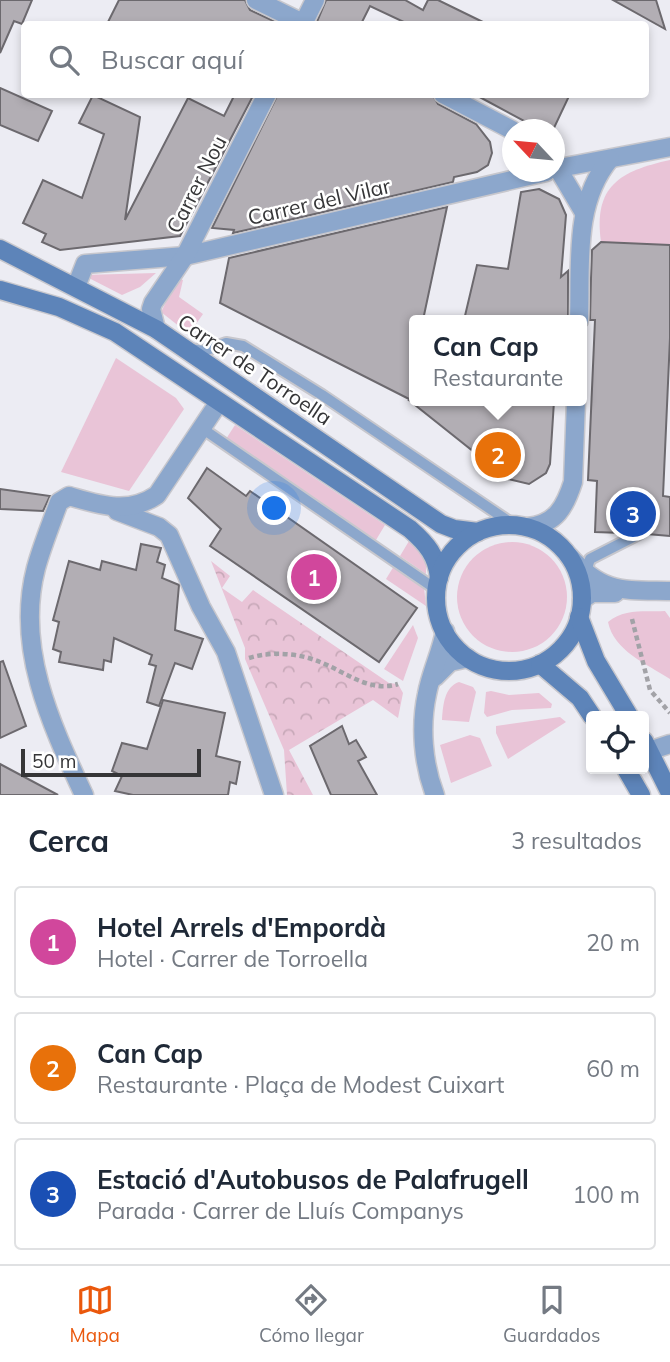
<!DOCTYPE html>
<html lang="es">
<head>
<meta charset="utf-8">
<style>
	:root { --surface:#fff; --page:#f2f2f3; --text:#1f2937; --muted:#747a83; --line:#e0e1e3; --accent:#ea580c }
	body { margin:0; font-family:Mulish,sans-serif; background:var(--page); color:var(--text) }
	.controls { position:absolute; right:21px; bottom:21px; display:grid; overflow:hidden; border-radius:7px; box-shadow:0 4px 10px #0003 }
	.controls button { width:63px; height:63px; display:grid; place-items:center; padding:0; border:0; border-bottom:2px solid var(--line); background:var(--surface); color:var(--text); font:35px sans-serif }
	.compass { position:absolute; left:502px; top:119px; width:63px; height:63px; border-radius:50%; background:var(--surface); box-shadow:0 4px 10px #0003; rotate:296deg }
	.scale { position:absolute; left:21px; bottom:18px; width:180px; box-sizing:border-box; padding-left:7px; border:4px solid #353537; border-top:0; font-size:19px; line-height:24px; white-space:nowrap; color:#353537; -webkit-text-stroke:5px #fff; paint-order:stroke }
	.you { position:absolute; left:275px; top:509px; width:24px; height:24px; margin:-18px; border:5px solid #fff; border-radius:50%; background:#1a73e8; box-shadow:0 0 0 10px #1a73e833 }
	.badge { display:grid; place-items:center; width:46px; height:46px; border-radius:50%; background:var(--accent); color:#fff; font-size:23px; font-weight:700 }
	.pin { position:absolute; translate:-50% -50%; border:4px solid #fff; box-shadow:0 2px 7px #0006 }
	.popup { position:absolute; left:409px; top:315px; width:178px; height:91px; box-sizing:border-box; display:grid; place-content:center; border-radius:7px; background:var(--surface); filter:drop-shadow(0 2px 5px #0005); font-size:23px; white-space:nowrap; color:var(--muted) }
	.popup b { font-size:26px; color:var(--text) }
	.popup::after { content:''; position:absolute; left:50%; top:100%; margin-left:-14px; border:14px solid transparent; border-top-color:var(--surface) }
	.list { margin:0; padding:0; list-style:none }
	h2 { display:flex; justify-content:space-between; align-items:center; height:91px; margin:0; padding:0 28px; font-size:30px }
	h2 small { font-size:23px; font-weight:400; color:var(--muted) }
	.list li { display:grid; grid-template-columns:46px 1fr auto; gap:21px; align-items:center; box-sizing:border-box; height:112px; margin:0 14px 14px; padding:0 14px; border:2px solid var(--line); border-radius:7px }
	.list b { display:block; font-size:26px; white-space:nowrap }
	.list p { margin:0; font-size:23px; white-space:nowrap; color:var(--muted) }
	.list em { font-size:23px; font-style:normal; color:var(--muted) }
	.icon { flex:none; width:38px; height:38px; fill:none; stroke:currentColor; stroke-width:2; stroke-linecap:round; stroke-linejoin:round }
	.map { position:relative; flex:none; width:670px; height:795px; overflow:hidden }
	.search { position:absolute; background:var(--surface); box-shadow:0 4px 10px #0003; left:21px; right:21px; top:21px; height:77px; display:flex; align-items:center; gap:18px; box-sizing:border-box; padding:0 24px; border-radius:7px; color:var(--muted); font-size:26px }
	.sheet { height:469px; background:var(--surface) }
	nav { display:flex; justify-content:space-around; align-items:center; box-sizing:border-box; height:98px; border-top:2px solid var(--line); background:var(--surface); font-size:19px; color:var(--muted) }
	nav a { display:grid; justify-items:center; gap:4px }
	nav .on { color:var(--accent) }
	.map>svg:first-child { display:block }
	.grass { fill:#e9c4d7 }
	.park { fill:url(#park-crowns) }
	.building { fill:#b2aeb4; stroke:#6c696e; stroke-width:2 }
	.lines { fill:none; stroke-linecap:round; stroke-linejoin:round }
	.lane-casing { stroke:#c7c7cd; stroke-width:14 }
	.street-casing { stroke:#c7c7cd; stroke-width:21 }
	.secondary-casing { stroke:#c7c7cd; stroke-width:21 }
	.path { stroke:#a2a2a7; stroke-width:4.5; stroke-dasharray:5 3.5; stroke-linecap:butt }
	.lane { stroke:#8ca7cc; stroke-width:10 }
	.street { stroke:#8ca7cc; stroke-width:18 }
	.secondary { stroke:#5d84b9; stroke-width:18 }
	.labels { text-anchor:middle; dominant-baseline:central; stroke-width:5; stroke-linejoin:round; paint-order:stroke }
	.street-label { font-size:21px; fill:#353537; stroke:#fff }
</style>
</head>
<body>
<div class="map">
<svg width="670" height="795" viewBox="0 0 670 795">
	<defs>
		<pattern id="park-crowns" width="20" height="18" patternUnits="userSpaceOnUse" patternTransform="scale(1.75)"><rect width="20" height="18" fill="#e9c4d7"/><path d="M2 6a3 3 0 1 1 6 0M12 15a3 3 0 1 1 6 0" fill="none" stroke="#c8a9b9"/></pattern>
	</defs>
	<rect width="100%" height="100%" fill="#ececf3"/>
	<g class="grass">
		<path d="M670 160V245L601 242C593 186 620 171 670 160Z"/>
		<path d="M156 273 140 287 122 295 83 275Z"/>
		<path d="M178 278 183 280 179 297 203 314 189 334 161 312Z"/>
		<path d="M116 358 176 398 184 409 129 491 61 472Z"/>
		<path d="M235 425 385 525 376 540 226 439Z"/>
		<path d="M409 541 426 558V574L400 556Z"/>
		<circle cx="512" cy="597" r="55"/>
		<path d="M394 566 424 587 426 606 386 579Z"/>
		<path d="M665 611 670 618V679C647 664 614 651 608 622 624 608 645 612 665 611Z"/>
		<path d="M413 625 418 638 403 681 384 669Z"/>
		<path d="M459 682 473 687 476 692 469 722 442 720C443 706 444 687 459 682Z"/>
		<path d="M491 691 509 695 539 693 552 704 551 708 512 710 487 717 484 713 486 692Z"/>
		<path d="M560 717 566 722 508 759 496 733V726Z"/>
		<path d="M470 735 480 738 492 766 451 783 440 745Z"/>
	</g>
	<path class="park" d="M211 561 230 576 222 588 242 602 253 590 389 683 398 684 403 693 398 718 373 700 289 750 313 795H287L284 750 245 659V648Z"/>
	<g class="building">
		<path d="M0 0H32L22 24 14 21 0 53Z"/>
		<path d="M119 0H245L250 10 280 24H107Z"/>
		<path d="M326 0H405L423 10 428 0H438L487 24H408L370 6 361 24H316Z"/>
		<path d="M613 0H656L665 29Z"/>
		<path d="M0 88 52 111 38 141 0 125Z"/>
		<path d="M235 94H254L180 236 60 250 42 242 46 234 23 223 43 180 82 198 104 134 79 123 93 95 140 117 125 220 188 98 224 116Z"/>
		<path d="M278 94H432L438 104 476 124 490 142 492 153 488 165 477 172 454 177 453 182 233 233 234 230 212 228Z"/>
		<path d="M474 94H570L553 130H541Z"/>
		<path d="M539 189 559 199 566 215 561 277 568 271V320H464L477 265 508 269 521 192Z"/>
		<path d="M447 207 423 320H414V401H554L550 464 546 473 529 484 508 479 410 401H413L220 303 229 258Z"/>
		<path d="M601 242 670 245V338L663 496 670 497V536L647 534 640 526 623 533 595 532 597 481 588 480 595 320H590L591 278 592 250Z"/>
		<path d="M207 468 246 496 250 491 417 608 379 662 210 546 221 529 188 498Z"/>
		<path d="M0 489 50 496 43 511 0 509Z"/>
		<path d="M141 544 161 548 157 562 165 565 162 578 179 585 175 630 203 639 192 669 175 663 159 706 147 702 156 666 149 664 152 655 114 638 111 662 104 660 103 670 59 662 61 652 53 649 59 622 53 620 69 561 100 570 102 561 136 570Z"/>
		<path d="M3 661 26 726 0 738V662Z"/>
		<path d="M163 700 225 713 216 756 240 762 236 784 230 782 228 795H133L115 791 122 776 112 771 122 743 147 749Z"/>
		<path d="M342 726 349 744 356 740 366 757 358 761 377 795H331L310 746Z"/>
		<path d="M0 764 58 795H0Z"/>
	</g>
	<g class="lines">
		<defs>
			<g id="lane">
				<path d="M189 349 204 351 226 343 243 346 322 395 514 525"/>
				<path d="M203 429 437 590"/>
				<path d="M581 586 590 559 639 534"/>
			</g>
			<g id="street">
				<path d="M256 0 305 24"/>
				<path d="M303 24 315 0"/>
				<path d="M443 94 512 130"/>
				<path d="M554 162 583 211"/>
				<path d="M554 169 670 147"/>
				<path d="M76 287 85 264 185 256 546 172"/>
				<path d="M579 320C581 266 573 203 610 159"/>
				<path d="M156 329 151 309 153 303 185 256 267 94"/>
				<path d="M117 511 159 527 169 535 201 607 226 652 274 795"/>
				<path d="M528 527C556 524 565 507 573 482L576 401"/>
				<path d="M569 556C603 594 622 590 670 591"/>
				<path d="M582 600 592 593H615"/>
				<path d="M435 677 450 662 468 658"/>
				<path d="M649 751 670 744"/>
				<path d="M84 795C51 724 15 648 36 568 42 546 51 524 59 502L69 496C100 505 128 515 157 495L219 402"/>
				<path d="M435 795C423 764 420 726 427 694 431 672 441 653 445 631"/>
			</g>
			<g id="secondary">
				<path d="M0 249 156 329 441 524 454 529 478 532"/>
				<path d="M0 290 59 307 115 332 410 529C427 544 437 556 439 578"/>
				<circle cx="509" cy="598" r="73"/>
				<path d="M579 617 596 661 629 716"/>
				<path d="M540 664 580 698 592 716"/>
				<path d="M644 741 670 793"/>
				<path d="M626 769 641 795"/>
			</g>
		</defs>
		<use href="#lane" class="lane-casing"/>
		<use href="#street" class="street-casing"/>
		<use href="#secondary" class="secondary-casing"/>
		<g class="path">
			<path d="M632 619 650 690 670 713"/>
			<path d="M249 658C271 651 299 653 320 662 346 672 369 693 398 684"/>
		</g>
		<use href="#lane" class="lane"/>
		<use href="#street" class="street"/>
		<use href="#secondary" class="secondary"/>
	</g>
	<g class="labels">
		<g class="street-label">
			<text transform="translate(196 184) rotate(-63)">Carrer Nou</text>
			<text transform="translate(319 201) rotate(-13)">Carrer del Vilar</text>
			<text transform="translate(255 369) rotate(34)">Carrer de Torroella</text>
		</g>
	</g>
</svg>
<div class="controls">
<button><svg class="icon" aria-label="locate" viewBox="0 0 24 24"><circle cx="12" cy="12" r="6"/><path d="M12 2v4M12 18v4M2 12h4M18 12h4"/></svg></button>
</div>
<svg class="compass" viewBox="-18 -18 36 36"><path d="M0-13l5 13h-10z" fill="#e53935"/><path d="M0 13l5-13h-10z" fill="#747a83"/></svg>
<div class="scale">50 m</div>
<div class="you"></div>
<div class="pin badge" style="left:314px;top:577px;background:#d1479c">1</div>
<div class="pin badge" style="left:498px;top:455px;background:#e8710a">2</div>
<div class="popup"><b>Can Cap</b>Restaurante</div>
<div class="pin badge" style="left:633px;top:514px;background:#1a4fb4">3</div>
<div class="search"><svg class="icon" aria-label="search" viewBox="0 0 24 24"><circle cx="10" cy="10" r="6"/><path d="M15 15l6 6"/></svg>Buscar aquí</div>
</div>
<section class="sheet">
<h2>Cerca<small>3 resultados</small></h2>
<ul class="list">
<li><span class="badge" style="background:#d1479c">1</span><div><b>Hotel Arrels d'Empordà</b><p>Hotel · Carrer de Torroella</p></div><em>20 m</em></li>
<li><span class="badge" style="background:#e8710a">2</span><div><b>Can Cap</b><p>Restaurante · Plaça de Modest Cuixart</p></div><em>60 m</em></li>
<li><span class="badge" style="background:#1a4fb4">3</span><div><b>Estació d'Autobusos de Palafrugell</b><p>Parada · Carrer de Lluís Companys</p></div><em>100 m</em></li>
</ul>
</section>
<nav>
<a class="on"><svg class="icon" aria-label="map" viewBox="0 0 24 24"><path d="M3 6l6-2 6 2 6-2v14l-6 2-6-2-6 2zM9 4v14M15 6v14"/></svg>Mapa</a>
<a><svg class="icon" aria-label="directions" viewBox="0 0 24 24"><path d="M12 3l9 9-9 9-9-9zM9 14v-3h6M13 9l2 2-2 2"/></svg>Cómo llegar</a>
<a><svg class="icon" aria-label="saved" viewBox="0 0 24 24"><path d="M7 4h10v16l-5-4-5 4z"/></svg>Guardados</a>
</nav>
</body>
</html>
